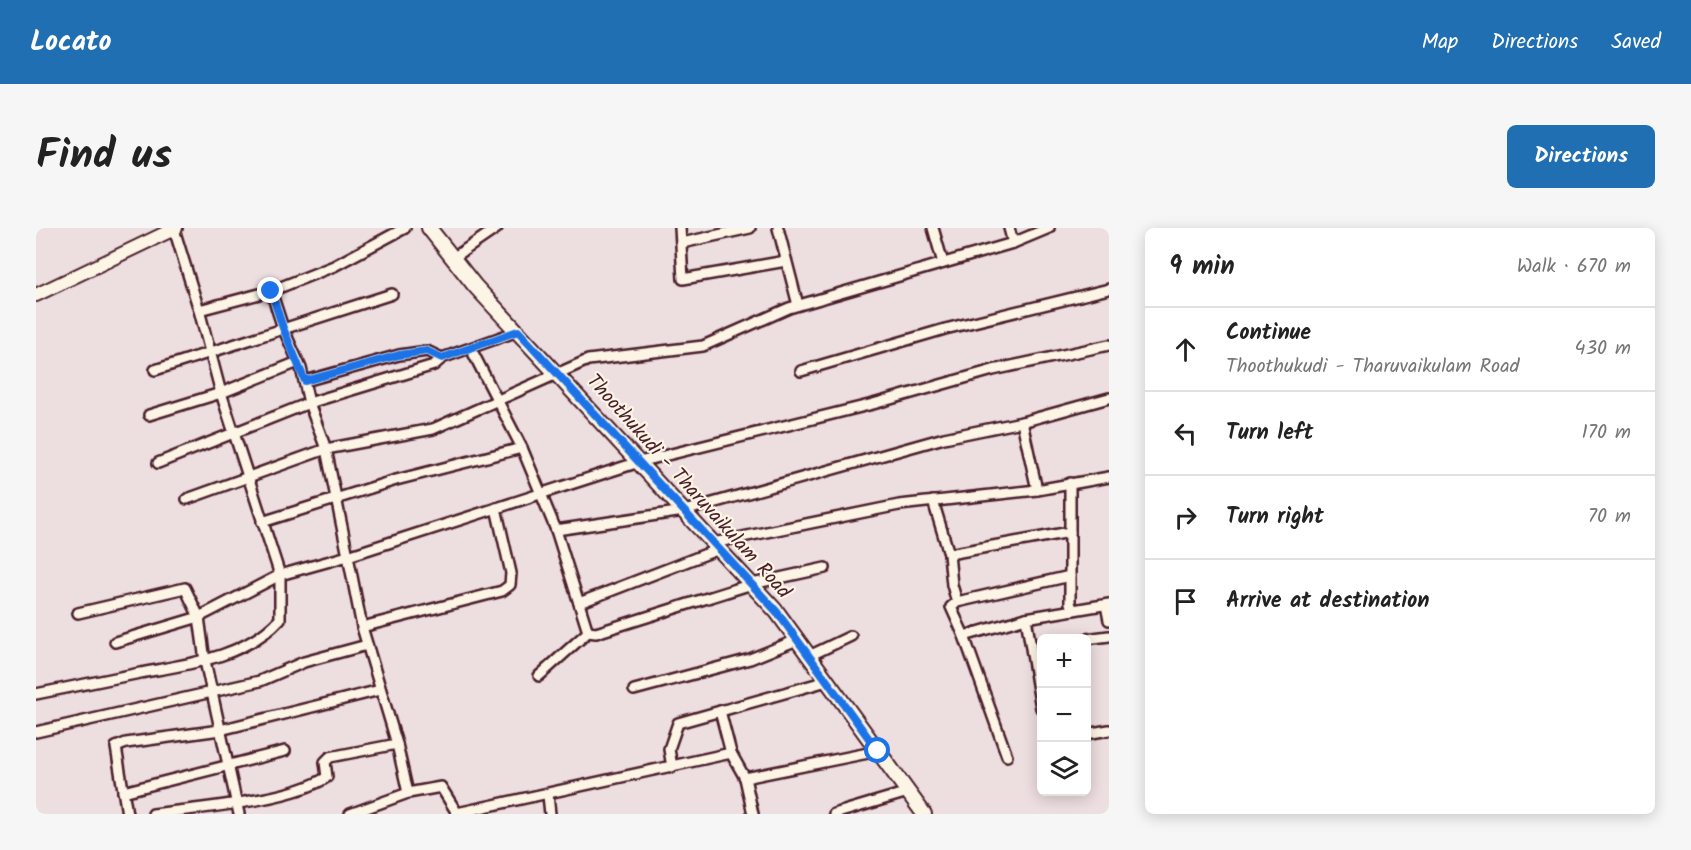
<!DOCTYPE html>
<html lang="en">
<head>
<meta charset="utf-8">
<style>
	:root { --surface:#fff; --page:#f6f6f6; --text:#222; --muted:#767676; --line:#e0e0e0; --accent:#1f6fb2 }
	body { margin:0; font-family:Kalam,sans-serif; background:var(--page); color:var(--text) }
	.controls { position:absolute; right:18px; bottom:18px; display:grid; overflow:hidden; border-radius:9px; box-shadow:0 3px 15px #0003 }
	.controls button { width:54px; height:54px; display:grid; place-items:center; padding:0; border:0; border-bottom:2px solid var(--line); background:var(--surface); color:var(--text); font:30px sans-serif }
	.stop { position:absolute; width:18px; height:18px; margin:-14px; border:4px solid #1a73e8; border-radius:50%; background:#fff }
	.stop.end { background:#1a73e8; border-color:#fff; box-shadow:0 2px 6px #0008 }
	.list { margin:0; padding:0; list-style:none }
	h2 { display:flex; justify-content:space-between; align-items:center; height:78px; margin:0; padding:0 24px; font-size:26px }
	h2 small { font-size:20px; font-weight:400; color:var(--muted) }
	.list li { display:grid; grid-template-columns:39px 1fr auto; gap:18px; align-items:center; box-sizing:border-box; height:84px; padding:0 24px; border-top:2px solid var(--line) }
	.list b { display:block; font-size:22px; white-space:nowrap }
	.list p { margin:0; font-size:20px; white-space:nowrap; color:var(--muted) }
	.list em { font-size:20px; font-style:normal; color:var(--muted) }
	.icon { flex:none; width:33px; height:33px; fill:none; stroke:currentColor; stroke-width:2; stroke-linecap:round; stroke-linejoin:round }
	.map { position:relative; flex:none; width:1073px; height:586px; overflow:hidden; border-radius:9px }
	header { display:flex; align-items:center; gap:36px; box-sizing:border-box; height:84px; padding:0 30px; background:var(--accent); color:#fff }
	header strong { font-size:28px }
	nav { display:flex; gap:33px; margin-inline-start:auto; font-size:21px }
	.intro { display:flex; align-items:center; justify-content:space-between; box-sizing:border-box; height:144px; padding:0 36px }
	h1 { margin:0; font-size:42px }
	.button { padding:15px 27px; border-radius:9px; background:var(--accent); color:#fff; font-size:21px; font-weight:700 }
	main { display:flex; gap:36px; padding:0 36px }
	aside { flex:1; background:var(--surface); border-radius:9px; box-shadow:0 3px 15px #0003 }
	.map>svg:first-child { display:block }
	.lines { fill:none; stroke-linecap:round; stroke-linejoin:round }
	.minor-casing { stroke:#4a1f2b; stroke-width:14 }
	.tertiary-casing { stroke:#4a1f2b; stroke-width:16 }
	.secondary-casing { stroke:#4a1f2b; stroke-width:18 }
	.minor { stroke:#fcf5e5; stroke-width:9 }
	.tertiary { stroke:#fcf5e5; stroke-width:12 }
	.secondary { stroke:#fcf5e5; stroke-width:14 }
	.route { stroke:#1a73e8; stroke-width:8 }
	.labels { text-anchor:middle; dominant-baseline:central; stroke-width:4.5; stroke-linejoin:round; paint-order:stroke }
	.street-label { font-size:20px; fill:#4a1f2b; stroke:#fcf5e5 }
</style>
</head>
<body>
<header>
<strong>Locato</strong>
<nav><a>Map</a><a>Directions</a><a>Saved</a></nav>
</header>
<div class="intro"><h1>Find us</h1><a class="button">Directions</a></div>
<main>
<div class="map">
<svg width="1073" height="586" viewBox="0 0 1073 586">
	<rect width="100%" height="100%" fill="#eddedf"/>
	<filter id="ink" filterUnits="userSpaceOnUse"><feTurbulence type="fractalNoise" baseFrequency=".0167" numOctaves="2"/><feDisplacementMap in="SourceGraphic" scale="12" xChannelSelector="R" yChannelSelector="G"/><feConvolveMatrix kernelMatrix="1 2 1 2 8 2 1 2 1" color-interpolation-filters="sRGB"/></filter>
	<g filter="url(#ink)">
		<g class="lines">
			<defs>
				<g id="minor">
					<path d="M644 0 647 51 750 33"/>
					<path d="M742 0 762 77"/>
					<path d="M897 0 907 35"/>
					<path d="M973 0 977 15"/>
					<path d="M646 15 714 0"/>
					<path d="M417 30 461 0"/>
					<path d="M163 82 235 63 298 38 369 0"/>
					<path d="M435 121 486 220 520 302 648 283 908 210 986 194"/>
					<path d="M406 130 482 103"/>
					<path d="M119 142 356 66"/>
					<path d="M765 143 909 101 1073 61"/>
					<path d="M113 187 185 165 262 134"/>
					<path d="M122 235 273 175 398 137 406 130 391 123 363 127 269 153"/>
					<path d="M1034 255V375L1037 382"/>
					<path d="M1001 262 986 194 1073 170"/>
					<path d="M151 271 290 221 397 201 552 132 667 118 753 80 977 15 1013 0"/>
					<path d="M897 273 913 326 916 357 921 374"/>
					<path d="M226 294 360 252 486 220"/>
					<path d="M520 302 552 404 560 405 716 356 789 340"/>
					<path d="M677 315 863 277 1001 262 1073 249"/>
					<path d="M913 326 1034 304"/>
					<path d="M543 375 683 321"/>
					<path d="M1070 377 1073 392"/>
					<path d="M42 385 149 360 163 389 79 414"/>
					<path d="M990 390 1005 480"/>
					<path d="M326 399 466 363 474 357 475 345 460 280"/>
					<path d="M928 408 915 379 921 374 1034 348"/>
					<path d="M1050 411 1073 408"/>
					<path d="M773 428 815 408"/>
					<path d="M503 448 552 404"/>
					<path d="M598 462 714 431 761 412"/>
					<path d="M0 466C35 459 70 452 104 445 153 436 208 430 244 391V347L185 165 163 82 138 1"/>
					<path d="M684 483 695 525"/>
					<path d="M0 504 224 453 268 434 331 417"/>
					<path d="M1050 506 1073 502"/>
					<path d="M971 528 928 408 990 390 1073 376"/>
					<path d="M636 539 633 521 642 495 791 453"/>
					<path d="M709 550 717 586"/>
					<path d="M87 564 249 523"/>
					<path d="M372 565 405 559 421 585 695 525 709 550 842 523"/>
					<path d="M512 567 514 586"/>
					<path d="M91 586 80 519 90 515 184 502 344 462"/>
					<path d="M117 586C161 580 256 573 291 549L289 534 294 529 361 516"/>
					<path d="M203 586 169 433 163 389 244 347 312 328 290 221 273 175 265 140 247 100 235 63"/>
					<path d="M314 586 372 565 361 516 326 399 312 328 603 234 837 176 957 142 1073 117"/>
					<path d="M798 586 872 564"/>
				</g>
				<path id="tertiary" d="M0 67 140 0"/>
				<path id="secondary" d="M393 0 439 58 741 384 888 586"/>
			</defs>
			<use href="#minor" class="minor-casing"/>
			<use href="#tertiary" class="tertiary-casing"/>
			<use href="#secondary" class="secondary-casing"/>
			<use href="#minor" class="minor"/>
			<use href="#tertiary" class="tertiary"/>
			<use href="#secondary" class="secondary"/>
		</g>
	</g>
	<g class="lines" filter="url(#ink)">
		<path class="route" d="M235 63 247 100 269 153 363 127 391 123 406 130 482 103 741 384 842 523"/>
	</g>
	<g class="labels">
		<g class="street-label">
			<text transform="translate(652 259) rotate(48)">Thoothukudi - Tharuvaikulam Road</text>
		</g>
	</g>
</svg>
<div class="controls">
<button>+</button>
<button>−</button>
<button><svg class="icon" aria-label="layers" viewBox="0 0 24 24"><path d="M12 4l9 5-9 5-9-5zM3 14l9 5 9-5"/></svg></button>
</div>
<div class="stop" style="left:842px;top:523px"></div>
<div class="stop end" style="left:235px;top:63px"></div>
</div>
<aside>
<h2>9 min<small>Walk · 670 m</small></h2>
<ul class="list">
<li><svg class="icon" aria-label="ahead" viewBox="0 0 24 24"><path d="M12 20V5M6 11l6-6 6 6"/></svg><div><b>Continue</b><p>Thoothukudi - Tharuvaikulam Road</p></div><em>430 m</em></li>
<li><svg class="icon" aria-label="left" viewBox="0 0 24 24"><path d="M17 20v-9H6M10 6l-5 5 5 5"/></svg><div><b>Turn left</b></div><em>170 m</em></li>
<li><svg class="icon" aria-label="right" viewBox="0 0 24 24"><path d="M7 20v-9h11M14 6l5 5-5 5"/></svg><div><b>Turn right</b></div><em>70 m</em></li>
<li><svg class="icon" aria-label="arrive" viewBox="0 0 24 24"><path d="M6 21V4h12l-3 4 3 4H6"/></svg><div><b>Arrive at destination</b></div></li>
</ul>
</aside>
</main>
</body>
</html>
